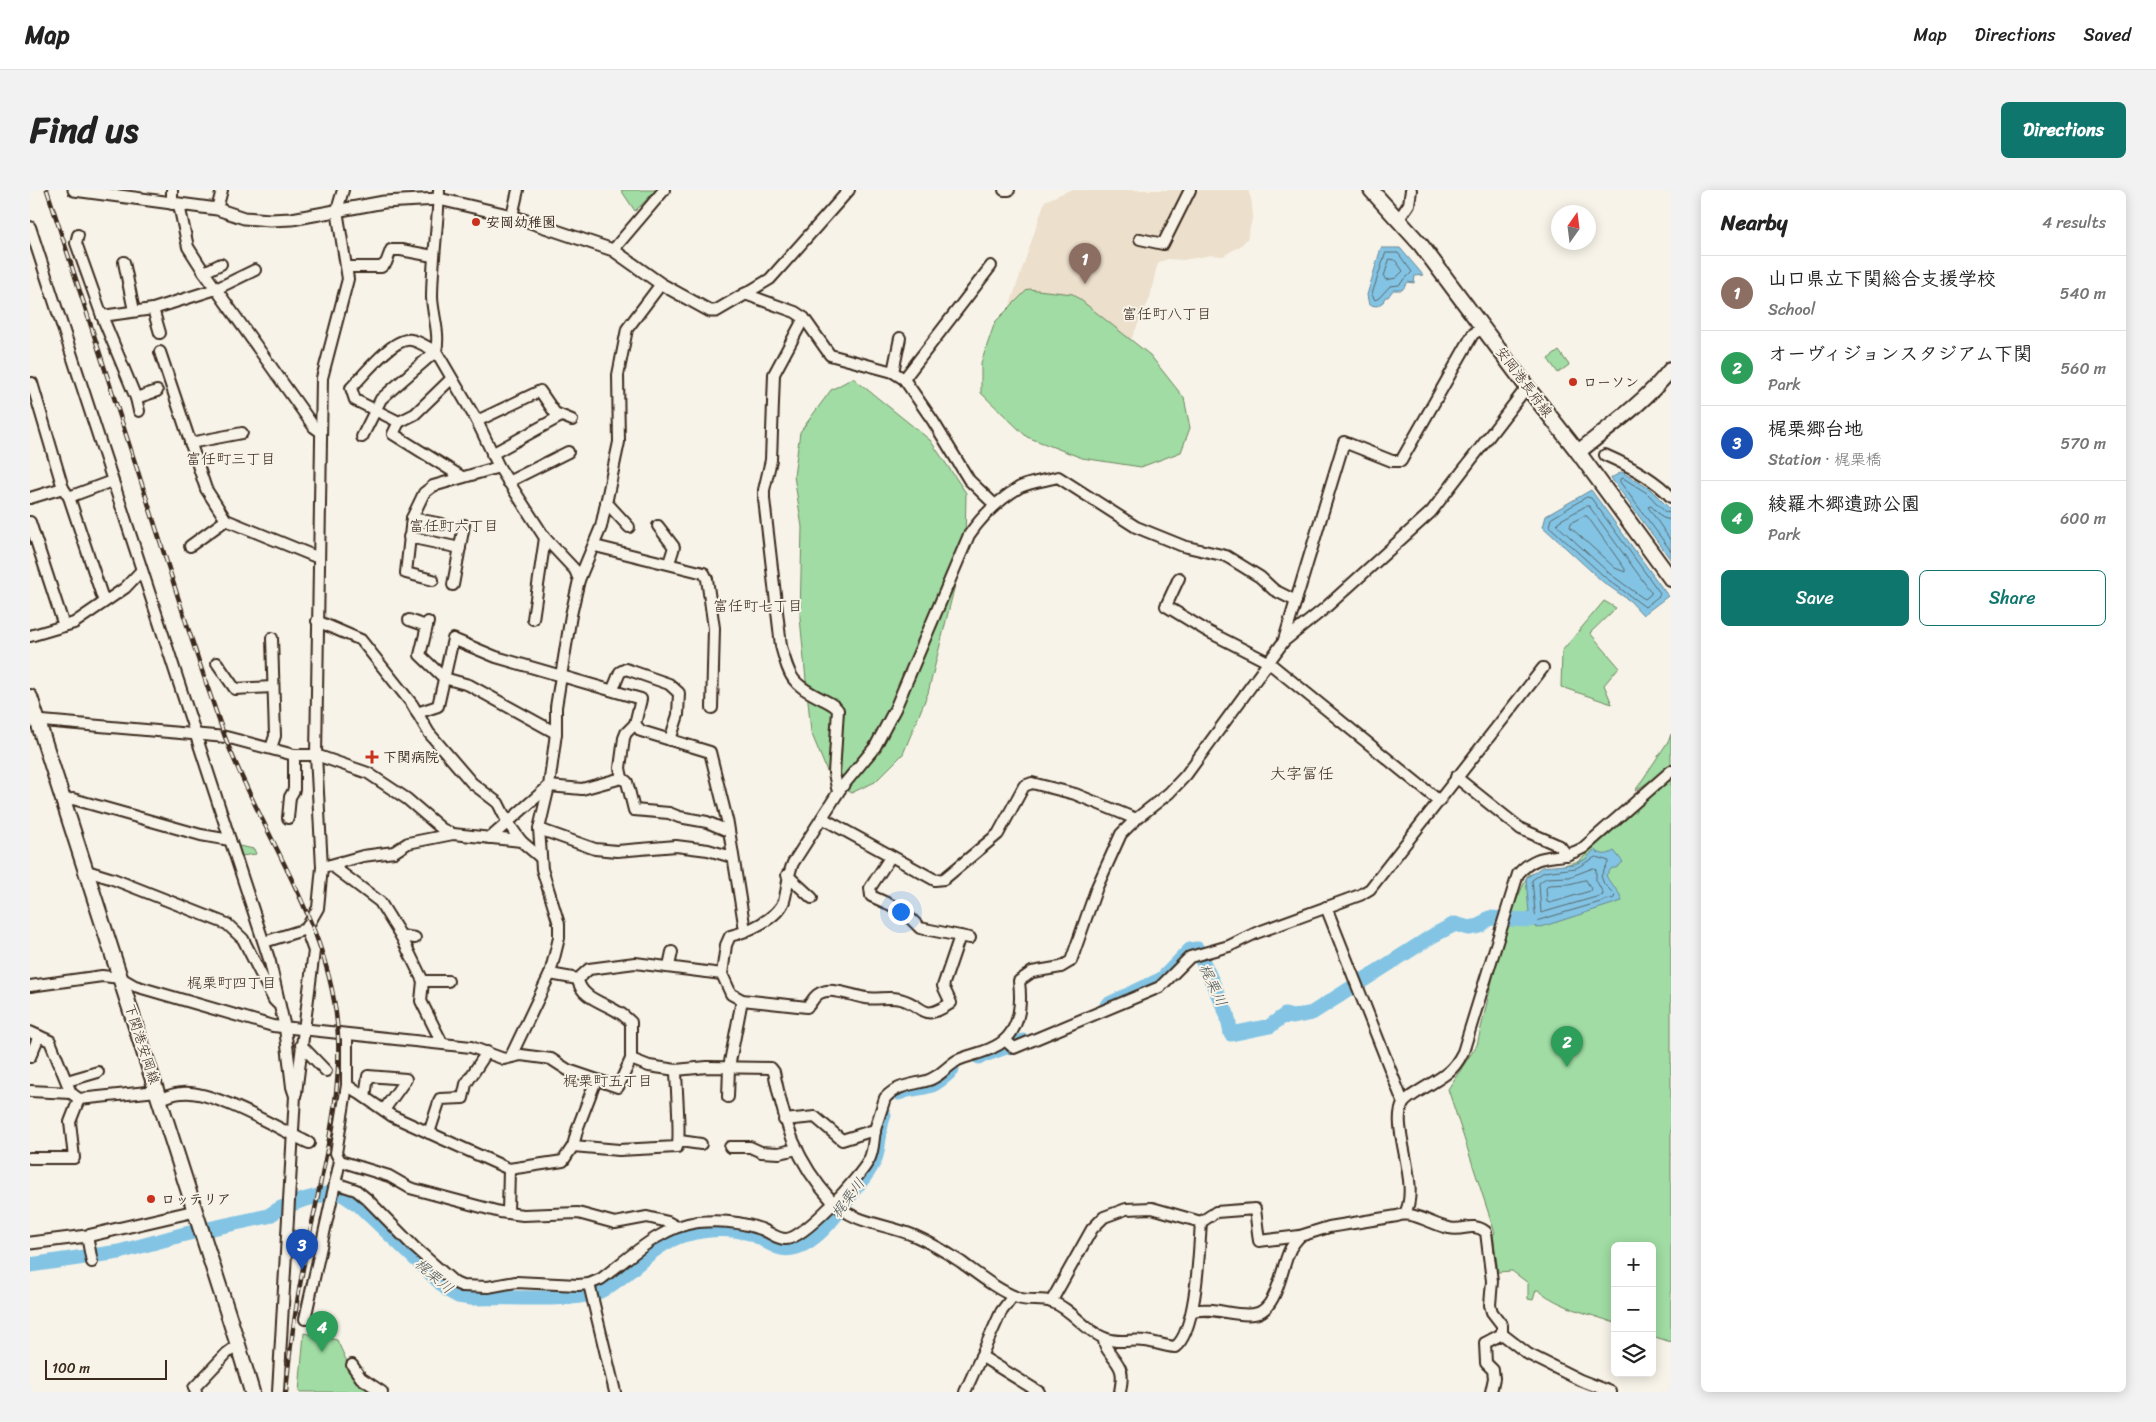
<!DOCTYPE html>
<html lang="en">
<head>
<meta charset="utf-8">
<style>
	:root { --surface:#fff; --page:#f2f2f2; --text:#222; --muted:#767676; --line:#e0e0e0; --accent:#0f766e }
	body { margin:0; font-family:Sriracha,"Klee One",sans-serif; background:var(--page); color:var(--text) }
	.controls { position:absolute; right:15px; bottom:15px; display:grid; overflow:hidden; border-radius:8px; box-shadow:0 2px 12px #0003 }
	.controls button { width:45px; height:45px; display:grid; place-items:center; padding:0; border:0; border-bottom:1px solid var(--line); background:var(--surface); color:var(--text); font:25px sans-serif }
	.compass { position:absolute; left:1521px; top:15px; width:45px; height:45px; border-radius:50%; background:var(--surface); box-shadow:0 2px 12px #0003; rotate:14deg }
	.scale { position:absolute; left:15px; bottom:12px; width:122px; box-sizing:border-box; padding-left:5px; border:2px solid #3b2a1e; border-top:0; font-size:14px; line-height:18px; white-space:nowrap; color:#3b2a1e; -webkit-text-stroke:4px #f7f3e8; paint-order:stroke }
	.you { position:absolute; left:870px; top:721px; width:18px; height:18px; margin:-12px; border:4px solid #fff; border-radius:50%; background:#1a73e8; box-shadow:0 0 0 8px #1a73e833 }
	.badge { display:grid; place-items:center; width:32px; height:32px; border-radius:50%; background:var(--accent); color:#fff; font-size:16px; font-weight:700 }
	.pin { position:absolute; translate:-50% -41px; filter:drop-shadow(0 1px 2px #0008) }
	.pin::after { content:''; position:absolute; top:26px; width:18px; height:15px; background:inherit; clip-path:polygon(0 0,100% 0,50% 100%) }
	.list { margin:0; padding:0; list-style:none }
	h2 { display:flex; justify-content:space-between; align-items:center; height:65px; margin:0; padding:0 20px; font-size:21px }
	h2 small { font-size:16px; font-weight:400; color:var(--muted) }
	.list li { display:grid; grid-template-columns:32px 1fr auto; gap:15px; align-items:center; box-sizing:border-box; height:75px; padding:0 20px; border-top:1px solid var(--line) }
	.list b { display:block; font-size:19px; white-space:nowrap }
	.list p { margin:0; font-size:16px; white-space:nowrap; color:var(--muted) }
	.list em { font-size:16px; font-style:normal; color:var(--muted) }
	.actions { display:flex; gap:10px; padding:15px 20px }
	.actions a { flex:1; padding:11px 0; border:1px solid var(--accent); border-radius:8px; text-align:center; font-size:18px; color:var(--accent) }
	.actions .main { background:var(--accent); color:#fff }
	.icon { flex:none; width:28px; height:28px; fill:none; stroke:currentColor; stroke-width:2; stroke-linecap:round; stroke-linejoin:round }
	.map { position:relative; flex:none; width:1641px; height:1202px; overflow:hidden; border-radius:8px }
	header { display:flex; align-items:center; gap:30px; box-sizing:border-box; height:70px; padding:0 25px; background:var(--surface); border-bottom:1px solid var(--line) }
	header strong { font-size:24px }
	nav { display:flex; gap:28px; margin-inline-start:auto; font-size:18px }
	.intro { display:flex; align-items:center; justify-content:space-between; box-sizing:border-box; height:120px; padding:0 30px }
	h1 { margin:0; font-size:35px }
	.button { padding:12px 22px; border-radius:8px; background:var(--accent); color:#fff; font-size:18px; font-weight:700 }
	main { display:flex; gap:30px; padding:0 30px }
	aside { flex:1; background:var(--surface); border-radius:8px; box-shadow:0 2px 12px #0003 }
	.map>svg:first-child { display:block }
	.built { fill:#ecdfcb }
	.green { fill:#a0dca3; stroke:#6e8360 }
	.water { fill:#83c4e4; stroke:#668695 }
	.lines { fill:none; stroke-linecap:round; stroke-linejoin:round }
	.shore { stroke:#58686d; stroke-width:1 }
	.river { stroke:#83c4e4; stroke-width:15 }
	.minor-casing { stroke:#3b2a1e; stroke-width:14 }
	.tertiary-casing { stroke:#3b2a1e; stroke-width:15 }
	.secondary-casing { stroke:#3b2a1e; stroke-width:18 }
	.minor { stroke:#f7f3e8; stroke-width:10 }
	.tertiary { stroke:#f7f3e8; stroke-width:11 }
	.secondary { stroke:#f7f3e8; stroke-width:14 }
	.rail-casing { stroke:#3b2a1e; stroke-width:4.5 }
	.rail { stroke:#f7f3e8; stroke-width:2.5; stroke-dasharray:8; stroke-linecap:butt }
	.poi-dot { fill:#c8321e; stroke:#f7f3e8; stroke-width:2 }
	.labels { text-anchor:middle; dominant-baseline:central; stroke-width:4; stroke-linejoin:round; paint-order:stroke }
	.poi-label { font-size:14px; font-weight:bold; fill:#3b2a1e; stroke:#f7f3e8; text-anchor:start }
	.street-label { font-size:14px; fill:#3b2a1e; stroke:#f7f3e8 }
	.neighbourhood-label { font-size:15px; fill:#3b2a1e; stroke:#f7f3e8 }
	.water-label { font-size:15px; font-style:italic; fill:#515859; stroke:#f7f3e8 }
	.quarter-label { font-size:16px; fill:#3b2a1e; stroke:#f7f3e8 }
</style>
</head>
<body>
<header>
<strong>Map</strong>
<nav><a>Map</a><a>Directions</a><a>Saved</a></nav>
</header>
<div class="intro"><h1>Find us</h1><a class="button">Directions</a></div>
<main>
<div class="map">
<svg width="1641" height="1202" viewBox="0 0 1641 1202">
	<rect width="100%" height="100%" fill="#f7f3e8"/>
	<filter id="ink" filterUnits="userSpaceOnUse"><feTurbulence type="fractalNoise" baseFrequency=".02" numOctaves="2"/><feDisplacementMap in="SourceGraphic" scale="10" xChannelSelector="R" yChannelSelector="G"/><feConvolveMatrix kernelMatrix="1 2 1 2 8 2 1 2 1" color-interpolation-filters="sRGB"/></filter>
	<g filter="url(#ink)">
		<path class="built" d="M1040 0H1218L1221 9 1223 25 1217 49 1210 56 1193 66 1182 65 1153 70 1138 69 1129 72 1126 79 1120 108 1094 165 980 115 1015 11Z"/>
		<g class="green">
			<path d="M591 0H627L605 21Z"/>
			<path d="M998 99 1043 104 1120 165 1154 208 1160 238 1151 262 1111 277 1052 268 997 247 951 203V173L965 132Z"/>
			<path d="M1529 161 1539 175 1528 183 1518 169Z"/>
			<path d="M823 188 900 250 936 303 935 355 898 503 873 564 845 592 821 603 799 586 781 542 770 428 772 337 764 286 770 242 801 200Z"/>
			<path d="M1574 411 1586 418 1560 443 1589 477 1574 495 1582 514 1531 497 1532 461Z"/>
			<path d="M1641 544V577L1605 601 1639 550Z"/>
			<path d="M1641 589V1152L1622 1146V1056H1585V1133C1557 1123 1531 1118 1508 1100H1506L1503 1110 1498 1109V1093L1482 1081 1468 1082 1463 1044 1465 1043 1418 899 1447 855 1476 732 1498 685 1549 671Z"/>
			<path d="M209 656 224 659 226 664 211 666Z"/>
			<path d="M274 1143 307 1150 318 1174 348 1202H269Z"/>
		</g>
		<g class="water">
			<path d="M1351 58H1370L1393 85 1385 86 1384 93 1378 92 1372 100H1363L1358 107H1355L1353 112 1347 116 1339 115 1337 105Z"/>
			<path d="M1592 282 1620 299 1641 320V370L1581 288Z"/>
			<path d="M1561 300 1638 406 1613 425 1600 411 1573 392 1513 337 1516 326Z"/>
			<path d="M1564 660C1572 665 1576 666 1584 661L1593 672 1586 678H1582L1576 685C1580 696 1590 700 1592 711L1508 738 1500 734 1496 688 1512 677 1545 674 1556 669Z"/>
		</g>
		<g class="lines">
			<g class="shore">
				<path d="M1356 63H1368L1382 82 1369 95 1360 96 1349 108 1345 110 1342 105Z"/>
				<path d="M1360 69 1365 70 1373 81 1366 88 1356 90 1354 87Z"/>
				<path d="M1557 307 1561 308 1630 403 1629 406 1615 417 1576 388 1519 336 1521 329Z"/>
				<path d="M1556 316H1559L1621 402V404L1615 409 1613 408 1580 384 1527 335 1528 332Z"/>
				<path d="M1641 323 1635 322 1617 303 1593 288 1590 289V292L1641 361"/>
				<path d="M1554 326H1557L1595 379V382L1585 378 1540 337 1541 333Z"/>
				<path d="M1641 330 1633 328 1621 316 1618 317 1641 351"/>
				<path d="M1566 667 1579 671 1571 686 1574 694 1585 705 1584 708 1506 731 1502 690 1514 682 1546 678Z"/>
				<path d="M1564 678 1566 680V690L1573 703V705L1511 723 1509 693 1516 688 1539 687Z"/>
				<path d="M1556 690 1561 699 1560 701 1520 713 1517 712 1516 698 1519 695 1539 694Z"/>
			</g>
			<g class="river">
				<path d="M1077 815 1132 789 1160 760 1167 759 1197 824 1201 844 1240 836 1255 825 1263 827 1282 823 1404 745 1425 734 1439 738 1450 736 1459 728 1500 730"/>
				<path d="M949 867 993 851"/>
				<path d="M869 903C880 898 891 899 902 895 909 892 916 885 922 880"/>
				<path d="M0 1075 89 1062 155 1044 238 1026 251 1018 273 1010 303 1002 312 1004 329 1015 419 1101 428 1106 441 1108C471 1106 550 1113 572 1100 601 1085 621 1055 653 1045 675 1039 698 1037 720 1043 731 1047 739 1055 751 1058 781 1065 811 1019 826 997 833 989 841 979 845 969 850 955 848 939 854 925"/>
			</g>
			<defs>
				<g id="minor">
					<path d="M142 0V14"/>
					<path d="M409 0C408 36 402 72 402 108 403 126 410 143 406 161L447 231 469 277 515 348 545 380 549 390"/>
					<path d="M974 0H979"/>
					<path d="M149 15 158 57 174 82 284 237 291 242"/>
					<path d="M187 19 192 0"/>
					<path d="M482 26 488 0"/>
					<path d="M1369 29 1379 14 1381 0"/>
					<path d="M0 37 240 772 255 838 262 897 265 906 248 1202"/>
					<path d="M48 45 46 53 72 126"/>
					<path d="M1110 49 1133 54 1160 0"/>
					<path d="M583 60 634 0"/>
					<path d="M94 72 104 121"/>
					<path d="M317 77H351L356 73 361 60H371L403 66"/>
					<path d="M174 82 191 74"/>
					<path d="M715 104 765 122 774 128 800 165 863 182 874 189 903 231 939 290 965 315"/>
					<path d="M715 104 740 89 819 0"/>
					<path d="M123 119 130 143"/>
					<path d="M774 128 744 184 741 270 734 300V309L751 456C760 489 762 494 792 509 798 512 805 515 808 520L804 583 807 598H811"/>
					<path d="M130 162 176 299 196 330 289 368"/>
					<path d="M863 182 870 148"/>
					<path d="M874 189 961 76"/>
					<path d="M0 194 2 193 33 298 39 307 74 412"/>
					<path d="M106 208 127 201"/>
					<path d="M109 221 106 208 72 126 123 119 186 99 225 80"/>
					<path d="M447 231 510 201 525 223 542 230"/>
					<path d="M369 232 363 244 432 287"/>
					<path d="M332 247 351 209 406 161C398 158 389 151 381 150 363 147 333 186 321 198L325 210 369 232 385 224 421 189"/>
					<path d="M160 253 212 243"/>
					<path d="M462 264 531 226"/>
					<path d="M1575 265C1598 275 1624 288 1641 307"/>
					<path d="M478 292 538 262"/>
					<path d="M39 307 82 291"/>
					<path d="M0 308 33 298"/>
					<path d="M576 312 599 337"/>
					<path d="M382 328 412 334"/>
					<path d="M0 332 34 436"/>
					<path d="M628 336 644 357 639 373"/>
					<path d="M379 347 430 358"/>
					<path d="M160 356 196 330"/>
					<path d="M565 356 674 383 677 389 684 438 682 518"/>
					<path d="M1149 388 1136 416 1177 441 1238 472 1408 610"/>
					<path d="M403 390 376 383 382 328 394 303 403 296 469 277"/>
					<path d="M423 395 434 335"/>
					<path d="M503 429 515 348"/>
					<path d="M379 430 396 436"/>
					<path d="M287 431 331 450 382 514 399 543 442 593 468 613 478 633 491 651 511 668"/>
					<path d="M398 432 390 465 414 488 439 495 526 543"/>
					<path d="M0 446 44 433 95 398 111 381"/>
					<path d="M1254 450 1314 252 1362 271H1371L1443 144 1453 138"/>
					<path d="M187 473 205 499 243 497"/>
					<path d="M583 499 590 482 596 479 639 494 649 503 648 525 640 550"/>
					<path d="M387 523 408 516 423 449 466 467 611 509 605 534"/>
					<path d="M1 530 196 547 264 565H286L338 583 377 609 412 639 423 644"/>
					<path d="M241 558 245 546 242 448"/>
					<path d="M1426 587 1491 639 1530 656 1537 665"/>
					<path d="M34 611 43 609 171 645 200 650"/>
					<path d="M258 628 260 607 264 600V565"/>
					<path d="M792 628 905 690 914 689 968 644 994 596 1002 593 1045 604 1106 629"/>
					<path d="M509 639 565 659 587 661 646 656 678 660 702 667"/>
					<path d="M698 641 677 632 649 627 639 623 604 620 597 592 592 588 590 578 594 548 596 543 605 534 611 541 680 562 698 634 715 740"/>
					<path d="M460 648 519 596 552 599 592 588"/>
					<path d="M861 666 840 698 841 706 872 720 890 738 940 748"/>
					<path d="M301 675 350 712 371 746 393 791 391 811 412 853"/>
					<path d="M297 676 333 666 364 662 378 653 423 644 491 651"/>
					<path d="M57 681 83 689 197 734 213 749 244 810 248 814"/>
					<path d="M757 685 782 708"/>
					<path d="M1296 717 1373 912"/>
					<path d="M371 746 385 748"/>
					<path d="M930 746 913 796 921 813C890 833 897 816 870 809 858 806 847 810 836 808 821 806 800 795 787 805 783 808 781 814 777 817L712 810 701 804 692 784 696 755 700 746C717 742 747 729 754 711 758 698 757 686 763 673L811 598 845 557 865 519 939 345C952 326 970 309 990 297 1001 292 1017 290 1028 287L1106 337 1153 356 1196 366 1230 387 1244 400 1266 411"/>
					<path d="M234 752 276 739"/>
					<path d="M639 776 642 762"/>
					<path d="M520 784 548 789"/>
					<path d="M548 789 559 779 605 773 692 784"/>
					<path d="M393 791H418"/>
					<path d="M0 796 72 786 91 788 105 796 243 836 441 857 474 869 491 865 521 869 538 880 588 897 601 869V832C597 829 593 824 588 822 575 813 550 808 548 789"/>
					<path d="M0 842 20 851 41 903"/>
					<path d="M975 850 984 858 1130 797 1160 767 1199 756 1226 743 1330 705 1340 699 1513 478"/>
					<path d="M271 855 296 881"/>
					<path d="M481 866 520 784 529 748V734L512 679 509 639 519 596 526 543V517L541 425 549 390 571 337 589 252 588 185 597 139 631 94"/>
					<path d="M0 867 9 846"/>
					<path d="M601 869 619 876 646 880 677 877 741 878 744 882C755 935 765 970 802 1011 824 1034 857 1034 885 1046 901 1053 916 1062 931 1072 949 1085 967 1100 988 1108 999 1112 1011 1108 1022 1112 1042 1119 1054 1140 1074 1148 1088 1154 1101 1149 1115 1151 1125 1152 1134 1156 1145 1157 1167 1141 1169 1059 1171 1032"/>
					<path d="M37 891 68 882"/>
					<path d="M317 895 362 926 479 979 533 971 543 956 548 937 566 890"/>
					<path d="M0 901 41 903 49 909 40 932 44 968H0"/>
					<path d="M266 903 284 761 276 739 288 718 292 677 286 565 292 188 318 89 307 20 313 0"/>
					<path d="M335 907 338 886 376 889 354 920"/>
					<path d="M698 907 699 877 712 810"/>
					<path d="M49 909 127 901"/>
					<path d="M129 909C137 907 144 903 152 903 182 899 249 939 279 953"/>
					<path d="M754 930 785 927 812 950 841 941 845 942"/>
					<path d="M399 943 410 909 433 908 436 894 457 862"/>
					<path d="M650 951 671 954"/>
					<path d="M543 956 589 960 647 957C651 949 646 894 646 880"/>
					<path d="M700 957H720L731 962 749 963 767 959"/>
					<path d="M310 971 359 986 380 998 470 1022 493 1025 548 1023 585 1033 617 1027 638 1032 647 1037"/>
					<path d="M305 993 326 1000 337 1009 384 1057 425 1093 432 1096 458 1097 486 1092 548 1095 559 1094 571 1089C599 1068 631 1036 668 1032 689 1030 712 1032 731 1039 740 1042 746 1049 756 1049 774 1049 830 987 839 970 844 960 843 951 845 940 848 929 852 918 855 908 867 895 881 895 896 891 909 888 917 876 928 870 940 865 953 863 964 857 990 845 992 816 989 791L1002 782 1031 777 1041 771 1067 697 1091 644 1106 629 1139 603 1156 585 1254 451 1294 419 1401 322 1497 197"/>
					<path d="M478 1023 479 979"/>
					<path d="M1375 1023C1391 995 1360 936 1373 914 1377 906 1408 891 1417 883 1424 878 1429 870 1433 862L1488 684C1511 658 1527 673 1553 658L1641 581"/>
					<path d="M1171 1032 1186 1022 1225 1019 1229 1051 1270 1046 1299 1037 1367 1026C1383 1020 1402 1035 1419 1038 1434 1042 1441 1031 1456 1042L1462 1091 1460 1115 1462 1122 1472 1135V1144"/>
					<path d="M57 1046 62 1072"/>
					<path d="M559 1094 585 1202"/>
					<path d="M1021 1112 1062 1039 1074 1027 1096 1019 1122 1018 1171 1032"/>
					<path d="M1163 1121C1183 1116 1204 1127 1224 1124 1247 1121 1251 1079 1259 1062 1261 1056 1266 1051 1270 1046"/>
					<path d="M275 1129 310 971 306 963 317 895V845"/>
					<path d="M1472 1144 1498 1164 1550 1190 1581 1202"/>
					<path d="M1074 1148C1073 1160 1088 1169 1091 1181 1093 1188 1091 1195 1090 1202"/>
					<path d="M951 1166 1009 1202"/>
					<path d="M322 1175 331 1188 352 1202"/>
					<path d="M166 1202 164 1198 197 1163 208 1155"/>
					<path d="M935 1202 971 1122 983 1106"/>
					<path d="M1461 1202 1464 1188 1463 1180 1456 1173 1455 1153 1472 1144"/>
				</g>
				<g id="tertiary">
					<path d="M44 0 187 19 214 28 240 30 262 29 354 12 409 9 482 26 583 60 631 94 680 121H686L715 104"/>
					<path d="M0 1053 57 1046 165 1021"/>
				</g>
				<g id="secondary">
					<path d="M1341 0 1391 55 1497 197 1548 262 1641 389"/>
					<path d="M1548 262C1581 236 1615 212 1641 179"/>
					<path d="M0 507 208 1155 222 1202"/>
				</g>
			</defs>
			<use href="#minor" class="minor-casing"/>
			<use href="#tertiary" class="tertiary-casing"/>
			<use href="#secondary" class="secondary-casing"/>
			<use href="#minor" class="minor"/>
			<use href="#tertiary" class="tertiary"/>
			<use href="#secondary" class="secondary"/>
			<defs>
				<path id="rail" d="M17 0C51 104 84 208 118 313 143 391 167 470 195 547 232 646 303 737 308 846 311 904 297 959 286 1015 272 1077 261 1139 256 1202"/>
			</defs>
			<use href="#rail" class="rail-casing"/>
			<use href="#rail" class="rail"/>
		</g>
	</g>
	<g class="poi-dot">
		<circle cx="446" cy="32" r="5"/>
		<circle cx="1543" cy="192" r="5"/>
		<path d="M339.5 559.5h5v5h5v5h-5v5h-5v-5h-5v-5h5z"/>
		<circle cx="121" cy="1009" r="5"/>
	</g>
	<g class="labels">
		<g class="poi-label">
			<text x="456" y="32">安岡幼稚園</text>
			<text x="1553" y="192">ローソン</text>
			<text x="353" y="567">下関病院</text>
			<text x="131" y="1009">ロッテリア</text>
		</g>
		<g class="street-label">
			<text transform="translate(1494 192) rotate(53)">安岡港長府線</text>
			<text transform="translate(112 854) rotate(72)">下関港安岡線</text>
		</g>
		<g class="neighbourhood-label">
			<text x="1137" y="124">富任町八丁目</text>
			<text x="201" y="269">富任町三丁目</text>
			<text x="424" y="336">富任町六丁目</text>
			<text x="728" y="416">富任町七丁目</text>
			<text x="202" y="793">梶栗町四丁目</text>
			<text x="578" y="891">梶栗町五丁目</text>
		</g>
		<g class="water-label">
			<text transform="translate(1183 795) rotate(65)">梶栗川</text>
			<text transform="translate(818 1008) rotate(-53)">梶栗川</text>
			<text transform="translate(404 1086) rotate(41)">梶栗川</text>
		</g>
		<g class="quarter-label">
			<text x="1272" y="583">大字冨任</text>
		</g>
	</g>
</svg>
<div class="controls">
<button>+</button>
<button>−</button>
<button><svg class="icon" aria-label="layers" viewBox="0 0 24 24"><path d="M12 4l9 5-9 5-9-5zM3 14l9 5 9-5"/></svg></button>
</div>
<svg class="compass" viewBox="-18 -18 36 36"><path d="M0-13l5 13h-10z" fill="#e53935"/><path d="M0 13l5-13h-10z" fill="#767676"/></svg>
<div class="scale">100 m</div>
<div class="you"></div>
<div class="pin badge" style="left:1055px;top:94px;background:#8d6e63">1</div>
<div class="pin badge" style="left:1537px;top:877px;background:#2e9e5b">2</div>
<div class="pin badge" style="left:272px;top:1080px;background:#1a4fb4">3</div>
<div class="pin badge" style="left:292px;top:1162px;background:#2e9e5b">4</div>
</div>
<aside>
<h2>Nearby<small>4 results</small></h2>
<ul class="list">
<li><span class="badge" style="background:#8d6e63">1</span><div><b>山口県立下関総合支援学校</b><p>School</p></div><em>540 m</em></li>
<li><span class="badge" style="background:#2e9e5b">2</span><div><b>オーヴィジョンスタジアム下関</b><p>Park</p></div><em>560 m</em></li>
<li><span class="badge" style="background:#1a4fb4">3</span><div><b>梶栗郷台地</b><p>Station · 梶栗橋</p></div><em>570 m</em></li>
<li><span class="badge" style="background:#2e9e5b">4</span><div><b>綾羅木郷遺跡公園</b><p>Park</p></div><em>600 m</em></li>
</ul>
<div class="actions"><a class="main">Save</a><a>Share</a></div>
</aside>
</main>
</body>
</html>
